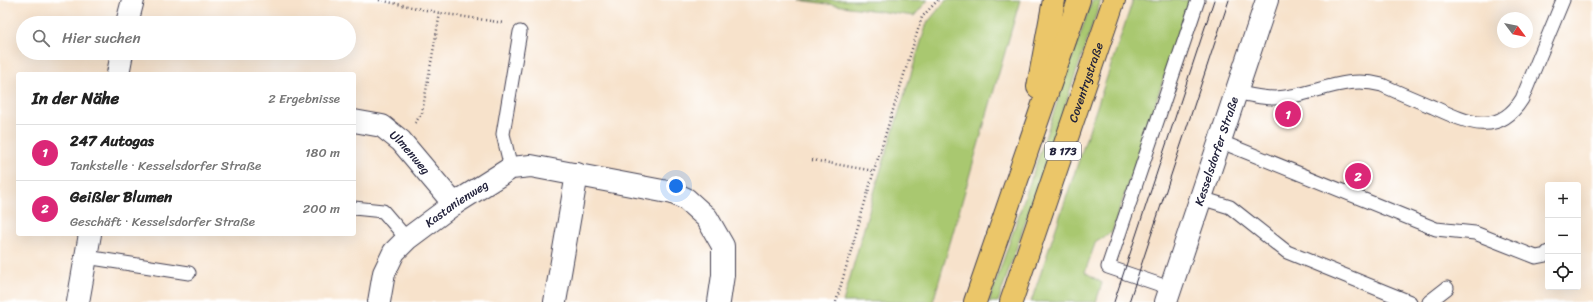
<!DOCTYPE html>
<html lang="de">
<head>
<meta charset="utf-8">
<style>
	:root { --surface:#fff; --page:#f2f2f2; --text:#222; --muted:#767676; --line:#e0e0e0; --accent:#db2777 }
	body { margin:0; font-family:Sriracha,sans-serif; background:var(--page); color:var(--text) }
	.controls { position:absolute; right:12px; bottom:12px; display:grid; overflow:hidden; border-radius:4px; box-shadow:0 4px 16px #0002 }
	.controls button { width:36px; height:36px; display:grid; place-items:center; padding:0; border:0; border-bottom:1px solid var(--line); background:var(--surface); color:var(--text); font:20px sans-serif }
	.compass { position:absolute; left:1497px; top:12px; width:36px; height:36px; border-radius:50%; background:var(--surface); box-shadow:0 4px 16px #0002; rotate:122deg }
	.you { position:absolute; left:676px; top:186px; width:14px; height:14px; margin:-10px; border:3px solid #fff; border-radius:50%; background:#1a73e8; box-shadow:0 0 0 6px #1a73e833 }
	.badge { display:grid; place-items:center; width:26px; height:26px; border-radius:50%; background:var(--accent); color:#fff; font-size:13px; font-weight:700 }
	.pin { position:absolute; translate:-50% -50%; border:2px solid #fff; box-shadow:0 1px 4px #0006 }
	.list { margin:0; padding:0; list-style:none }
	h2 { display:flex; justify-content:space-between; align-items:center; height:52px; margin:0; padding:0 16px; font-size:17px }
	h2 small { font-size:13px; font-weight:400; color:var(--muted) }
	.list li { display:grid; grid-template-columns:26px 1fr auto; gap:12px; align-items:center; box-sizing:border-box; height:56px; padding:0 16px; border-top:1px solid var(--line) }
	.list b { display:block; font-size:15px; white-space:nowrap }
	.list p { margin:0; font-size:13px; white-space:nowrap; color:var(--muted) }
	.list em { font-size:13px; font-style:normal; color:var(--muted) }
	.icon { flex:none; width:22px; height:22px; fill:none; stroke:currentColor; stroke-width:2; stroke-linecap:round; stroke-linejoin:round }
	.map { position:relative; flex:none; width:1593px; height:302px; overflow:hidden }
	.search { position:absolute; background:var(--surface); box-shadow:0 4px 16px #0002; left:16px; top:16px; width:340px; height:44px; display:flex; align-items:center; gap:10px; box-sizing:border-box; padding:0 14px; border-radius:22px; color:var(--muted); font-size:15px }
	.panel { position:absolute; background:var(--surface); box-shadow:0 4px 16px #0002; left:16px; top:72px; width:340px; height:164px; border-radius:4px }
	.map>svg:first-child { display:block }
	.green { fill:#a9c870; stroke:#667556 }
	.lines { fill:none; stroke-linecap:round; stroke-linejoin:round }
	.service-casing { stroke:#423f51; stroke-width:15 }
	.minor-casing { stroke:#423f51; stroke-width:24 }
	.tertiary-casing { stroke:#423f51; stroke-width:24 }
	.trunk-casing { stroke:#423f51; stroke-width:24 }
	.path { stroke:#423f51; stroke-width:2.5; stroke-dasharray:1 3; stroke-linecap:butt }
	.service { stroke:#fff; stroke-width:13 }
	.minor { stroke:#fff; stroke-width:22 }
	.tertiary { stroke:#fff; stroke-width:22 }
	.trunk { stroke:#ebc669; stroke-width:22 }
	.tram { stroke:#22223b; stroke-width:1 }
	.labels { text-anchor:middle; dominant-baseline:central; stroke-width:3.5; stroke-linejoin:round; paint-order:stroke }
	.shield { fill:#fff; stroke:#646476; stroke-width:1 }
	.shield-label { font-size:11px; font-weight:bold; fill:#22223b }
	.street-label { font-size:12px; fill:#22223b; stroke:#fff }
</style>
</head>
<body>
<div class="map">
<svg width="1593" height="302" viewBox="0 0 1593 302">
	<rect width="100%" height="100%" fill="#fff"/>
	<filter id="ink" filterUnits="userSpaceOnUse"><feTurbulence type="fractalNoise" baseFrequency=".025" numOctaves="2"/><feDisplacementMap in="SourceGraphic" scale="8" xChannelSelector="R" yChannelSelector="G"/><feConvolveMatrix kernelMatrix="1 2 1 2 8 2 1 2 1" color-interpolation-filters="sRGB"/></filter>
	<filter id="wash" filterUnits="userSpaceOnUse"><feTurbulence type="fractalNoise" baseFrequency=".012" numOctaves="4" result="noise"/><feDisplacementMap in="SourceGraphic" scale="16" xChannelSelector="R" yChannelSelector="G"/><feGaussianBlur stdDeviation="0.9" result="paint"/><feColorMatrix in="noise" values="0 0 0 0 0 0 0 0 0 0 0 0 0 0 0 0 0 1.4 0 .05"/><feComposite in="paint" operator="in"/></filter>
	<g filter="url(#wash)">
		<rect width="100%" height="100%" fill="#f7e2cb"/>
		<g class="green">
			<path d="M799 0H928L914 16Z"/>
			<path d="M946 0H1020L933 302H843L878 179 927 23Z"/>
			<path d="M1092 0H1101L998 302H989Z"/>
			<path d="M1133 0H1190L1112 232 1096 241 1085 272 1102 283 1096 302H1031Z"/>
		</g>
	</g>
	<g filter="url(#ink)">
		<g class="lines">
			<defs>
				<g id="service">
					<path d="M1235 92C1249 95 1262 98 1275 98 1314 97 1341 74 1382 85 1399 93 1416 100 1433 107 1466 122 1498 138 1522 99L1563 0"/>
					<path d="M1219 141 1436 229 1475 233 1536 257 1546 255 1548 252"/>
					<path d="M511 168 503 134 520 32"/>
					<path d="M1201 198 1230 207 1287 252 1410 302"/>
					<path d="M354 208 383 211 407 239"/>
					<path d="M86 257 189 273"/>
					<path d="M1170 288 1108 267 1198 0"/>
					<path d="M1429 302 1447 288"/>
				</g>
				<g id="minor">
					<path d="M127 23 133 0"/>
					<path d="M118 74 122 53"/>
					<path id="s1" d="M354 121 382 126 401 141 454 204"/>
					<path d="M78 302 90 234"/>
					<path id="s2" d="M379 302 384 273 394 252 407 239 454 204 511 168 531 166 673 193 686 199 707 218 723 246V275L719 302"/>
					<path d="M555 302 577 174"/>
				</g>
				<g id="tertiary">
					<path id="s3" d="M1166 302 1267 0"/>
				</g>
				<g id="trunk">
					<path d="M1038 87 1054 0"/>
					<path d="M975 302 1079 0"/>
					<path id="s4" d="M1011 302 1114 0"/>
				</g>
			</defs>
			<use href="#service" class="service-casing"/>
			<use href="#minor" class="minor-casing"/>
			<use href="#tertiary" class="tertiary-casing"/>
			<use href="#trunk" class="trunk-casing"/>
			<g class="path">
				<path d="M379 0 440 13 504 23"/>
				<path d="M415 123 422 113 440 13"/>
				<path d="M812 160 874 171"/>
				<path d="M836 302 874 171 922 17 938 0"/>
			</g>
			<use href="#service" class="service"/>
			<use href="#minor" class="minor"/>
			<use href="#tertiary" class="tertiary"/>
			<use href="#trunk" class="trunk"/>
			<g class="tram">
				<path d="M1114 302 1214 0"/>
				<path d="M1129 302 1229 0"/>
			</g>
		</g>
	</g>
	<g class="labels">
		<rect class="shield" x="1045" y="142" width="36" height="18" rx="3"/>
		<g class="shield-label">
			<text x="1063" y="151">B 173</text>
		</g>
		<g class="street-label">
			<text stroke="none"><textPath href="#s4" startOffset="232">Coventrystraße</textPath></text>
			<text stroke="none"><textPath href="#s3" startOffset="159">Kesselsdorfer Straße</textPath></text>
			<text stroke="none"><textPath href="#s1" startOffset="67">Ulmenweg</textPath></text>
			<text stroke="none"><textPath href="#s2" startOffset="132">Kastanienweg</textPath></text>
		</g>
	</g>
</svg>
<div class="controls">
<button>+</button>
<button>−</button>
<button><svg class="icon" aria-label="locate" viewBox="0 0 24 24"><circle cx="12" cy="12" r="6"/><path d="M12 2v4M12 18v4M2 12h4M18 12h4"/></svg></button>
</div>
<svg class="compass" viewBox="-18 -18 36 36"><path d="M0-13l5 13h-10z" fill="#e53935"/><path d="M0 13l5-13h-10z" fill="#767676"/></svg>
<div class="you"></div>
<div class="pin badge" style="left:1288px;top:114px">1</div>
<div class="pin badge" style="left:1358px;top:176px">2</div>
<div class="search"><svg class="icon" aria-label="search" viewBox="0 0 24 24"><circle cx="10" cy="10" r="6"/><path d="M15 15l6 6"/></svg>Hier suchen</div>
<section class="panel">
<h2>In der Nähe<small>2 Ergebnisse</small></h2>
<ul class="list">
<li><span class="badge">1</span><div><b>247 Autogas</b><p>Tankstelle · Kesselsdorfer Straße</p></div><em>180 m</em></li>
<li><span class="badge">2</span><div><b>Geißler Blumen</b><p>Geschäft · Kesselsdorfer Straße</p></div><em>200 m</em></li>
</ul>
</section>
</div>
</body>
</html>
